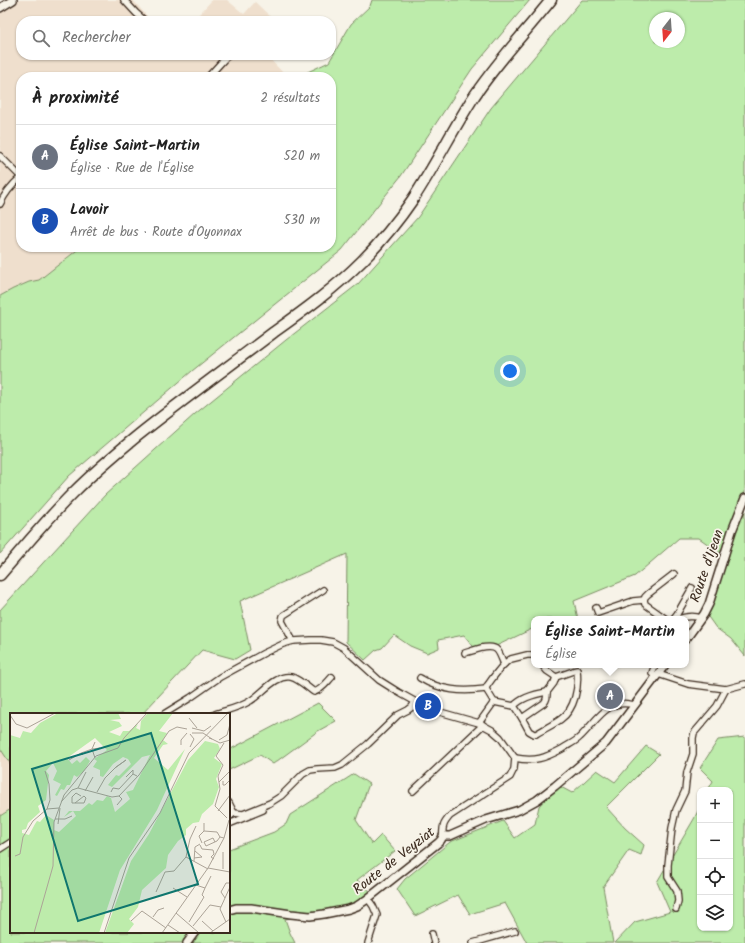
<!DOCTYPE html>
<html lang="fr">
<head>
<meta charset="utf-8">
<style>
	:root { --surface:#fff; --page:#f6f6f6; --text:#222; --muted:#767676; --line:#e0e0e0; --accent:#0b8043 }
	body { margin:0; font-family:Kalam,sans-serif; background:var(--page); color:var(--text) }
	.controls { position:absolute; right:12px; bottom:12px; display:grid; overflow:hidden; border-radius:8px; box-shadow:0 1px 3px #0004 }
	.controls button { width:36px; height:36px; display:grid; place-items:center; padding:0; border:0; border-bottom:1px solid var(--line); background:var(--surface); color:var(--text); font:20px sans-serif }
	.compass { position:absolute; left:649px; top:12px; width:36px; height:36px; border-radius:50%; background:var(--surface); box-shadow:0 1px 3px #0004; rotate:197deg }
	.you { position:absolute; left:510px; top:371px; width:14px; height:14px; margin:-10px; border:3px solid #fff; border-radius:50%; background:#1a73e8; box-shadow:0 0 0 6px #1a73e833 }
	.badge { display:grid; place-items:center; width:26px; height:26px; border-radius:50%; background:var(--accent); color:#fff; font-size:13px; font-weight:700 }
	.pin { position:absolute; translate:-50% -50%; border:2px solid #fff; box-shadow:0 1px 4px #0006 }
	.popup { position:absolute; left:531px; top:616px; width:158px; height:52px; box-sizing:border-box; display:grid; place-content:center; border-radius:8px; background:var(--surface); filter:drop-shadow(0 1px 3px #0005); font-size:13px; white-space:nowrap; color:var(--muted) }
	.popup b { font-size:15px; color:var(--text) }
	.popup::after { content:''; position:absolute; left:50%; top:100%; margin-left:-8px; border:8px solid transparent; border-top-color:var(--surface) }
	.list { margin:0; padding:0; list-style:none }
	h2 { display:flex; justify-content:space-between; align-items:center; height:52px; margin:0; padding:0 16px; font-size:17px }
	h2 small { font-size:13px; font-weight:400; color:var(--muted) }
	.list li { display:grid; grid-template-columns:26px 1fr auto; gap:12px; align-items:center; box-sizing:border-box; height:64px; padding:0 16px; border-top:1px solid var(--line) }
	.list b { display:block; font-size:15px; white-space:nowrap }
	.list p { margin:0; font-size:13px; white-space:nowrap; color:var(--muted) }
	.list em { font-size:13px; font-style:normal; color:var(--muted) }
	.icon { flex:none; width:22px; height:22px; fill:none; stroke:currentColor; stroke-width:2; stroke-linecap:round; stroke-linejoin:round }
	.map { position:relative; flex:none; width:745px; height:943px; overflow:hidden }
	.search { position:absolute; background:var(--surface); box-shadow:0 1px 3px #0004; left:16px; top:16px; width:320px; height:44px; display:flex; align-items:center; gap:10px; box-sizing:border-box; padding:0 14px; border-radius:16px; color:var(--muted); font-size:15px }
	.panel { position:absolute; background:var(--surface); box-shadow:0 1px 3px #0004; left:16px; top:72px; width:320px; height:180px; border-radius:16px }
	.map>svg:first-child { display:block }
	.built { fill:#efdfcd }
	.green { fill:#bdecab; stroke:#7c8b64; fill-rule:evenodd }
	.lines { fill:none; stroke-linecap:round; stroke-linejoin:round }
	.street-casing { stroke:#3b2a1e; stroke-width:8 }
	.secondary-casing { stroke:#3b2a1e; stroke-width:10 }
	.highway-casing { stroke:#3b2a1e; stroke-width:13 }
	.street { stroke:#f7f3e8; stroke-width:5.5 }
	.secondary { stroke:#f7f3e8; stroke-width:7 }
	.highway { stroke:#f7f3e8; stroke-width:10 }
	.labels { text-anchor:middle; dominant-baseline:central; stroke-width:3.5; stroke-linejoin:round; paint-order:stroke }
	.street-label { font-size:14px; fill:#3b2a1e; stroke:#f7f3e8 }
	.inset-road { fill:none; stroke:#aca397; stroke-width:1 }
	.view { fill:#0f766e; fill-opacity:0.15; stroke:#0f766e; stroke-width:2 }
	.inset-edge { fill:none; stroke:#3b2a1e; stroke-width:2 }
</style>
</head>
<body>
<div class="map">
<svg width="745" height="943" viewBox="0 0 745 943">
	<rect width="100%" height="100%" fill="#f7f3e8"/>
	<filter id="ink" filterUnits="userSpaceOnUse"><feTurbulence type="fractalNoise" baseFrequency=".025" numOctaves="2"/><feDisplacementMap in="SourceGraphic" scale="8" xChannelSelector="R" yChannelSelector="G"/><feConvolveMatrix kernelMatrix="1 2 1 2 8 2 1 2 1" color-interpolation-filters="sRGB"/></filter>
	<g filter="url(#ink)">
		<g class="built">
			<path d="M7 0H133L151 21H21V55H266L287 77H21V247H81L39 280 29 282 13 289 0 296V6Z"/>
			<path d="M212 0H227L244 14 255 2 275 21H193Z"/>
			<path d="M0 748 11 765V809L0 816Z"/>
		</g>
		<g class="green">
			<path d="M372 0H530L472 69 401 176 342 250 192 371 69 476 0 554V296L13 289 29 282 39 280 81 247H331V77H297L329 62 351 24 370 6Z"/>
			<path d="M582 0H745V656L731 639 716 628 706 614 726 557 699 538H679L635 576 574 601 578 619H534V628L494 647 477 651 464 635 438 640 439 648 427 653 410 646 394 635 382 648 376 650 365 660 346 642 347 554 240 601 250 650 235 659 202 650 142 714H11V765L0 748V610L105 495 195 414 286 340 358 284 418 217 491 108ZM655 18H679V42H655Z"/>
			<path d="M318 703 336 721 318 731 273 764 260 755 229 770V750Z"/>
			<path d="M745 737V943H615L635 922 670 912 657 882 694 819 700 807V928H730V790H708L713 781 700 768 718 740Z"/>
			<path d="M646 746 659 754 606 807 625 828 644 845 641 855 629 850 603 887 613 943H527L505 903 470 914 458 895 415 916 397 889 405 879 450 842 503 821 515 838 535 824 539 806 557 785 572 793 597 770 615 782Z"/>
			<path d="M354 774 369 784 356 820 372 844 381 835 395 851 357 880 371 892 355 909 285 919 290 933 295 943H0V816L11 809V932H229V849L274 832 286 824 290 815Z"/>
		</g>
		<g class="lines">
			<defs>
				<g id="street">
					<path d="M124 0 136 13 145 21"/>
					<path d="M208 77 228 55"/>
					<path d="M0 156 21 177"/>
					<path d="M0 204C5 193 12 185 21 177"/>
					<path d="M644 600 645 597 648 594 674 574"/>
					<path d="M596 608 598 613 633 601 644 600 645 604 666 619"/>
					<path d="M673 619 677 614 692 588"/>
					<path d="M677 619C685 617 693 615 701 618"/>
					<path d="M293 641 282 621 283 616 284 615 323 590"/>
					<path d="M465 653C472 651 491 643 497 650 500 653 502 660 504 664"/>
					<path d="M542 665 547 671 556 677"/>
					<path d="M658 674 688 684 726 689 745 684"/>
					<path d="M420 678C441 691 462 692 486 689"/>
					<path d="M655 678 652 673 655 665"/>
					<path d="M514 706 522 718 529 731 534 734H536C544 729 553 725 561 719 575 709 579 687 577 670L573 671 556 677 554 683 547 692C535 694 522 697 514 706L494 702 486 689 487 686C493 678 502 663 511 659L527 655H534"/>
					<path d="M164 714 190 698 220 677 264 653 283 644 293 641 311 640H321L333 642 344 648 379 680 398 692 423 706 433 710 479 723 492 730 500 737 515 758"/>
					<path d="M215 714C226 710 239 708 250 701 262 694 276 674 291 677 299 679 307 687 314 692 322 690 327 682 332 677"/>
					<path d="M522 718 544 703C547 700 547 697 547 692"/>
					<path d="M479 723 494 702"/>
					<path d="M515 758C535 762 545 758 562 749 568 745 575 742 580 737 596 722 607 697 634 705"/>
					<path d="M413 791 483 725"/>
					<path d="M229 803 234 813"/>
					<path d="M229 817 234 813 243 814 270 803 281 796 303 774 310 770 317 769 335 768 342 765 368 744 398 715 408 710 412 707 415 702"/>
					<path d="M229 824 263 810"/>
					<path d="M443 836C442 826 444 823 450 816L510 777 514 769 515 758"/>
					<path d="M0 849 11 842"/>
					<path d="M676 909 678 901 677 891 668 877V865L672 828 676 810 685 791 687 772 693 754V738L694 733 717 706 726 689"/>
					<path d="M432 934 434 943"/>
					<path d="M368 943 377 915 373 906 368 899"/>
					<path d="M473 943 515 931"/>
				</g>
				<g id="secondary">
					<path d="M0 8 13 0"/>
					<path d="M686 639 704 614 709 604 732 531 745 498"/>
					<path d="M229 910 236 908H251L291 914 310 916 324 914 349 909 357 906 366 900 438 843 441 840 443 836H450L486 820 519 810 537 800 555 786 606 743 665 665"/>
					<path d="M187 943 195 932"/>
				</g>
				<path id="highway" d="M0 575C24 547 47 519 73 493 93 473 114 455 136 437 181 401 228 367 274 332 305 310 335 288 362 261 381 242 398 221 413 199 434 167 451 133 471 101 494 65 524 34 551 0"/>
			</defs>
			<use href="#street" class="street-casing"/>
			<use href="#secondary" class="secondary-casing"/>
			<use href="#highway" class="highway-casing"/>
			<use href="#street" class="street"/>
			<use href="#secondary" class="secondary"/>
			<use href="#highway" class="highway"/>
		</g>
	</g>
	<g class="labels">
		<g class="street-label">
			<text transform="translate(707 566) rotate(-71)">Route d'Ijean</text>
			<text transform="translate(394 861) rotate(-38)">Route de Veyziat</text>
		</g>
	</g>
	<g transform="translate(10 713)">
		<rect width="220" height="220" fill="#f7f3e8"/>
		<path d="M48 0H108L111 6 100 7 109 9 112 13 99 19 110 23 113 18H119L128 11 126 15 130 17 131 8 138 0H163L149 18 157 20 153 27 158 31 153 32 144 45 158 57 175 36 147 97 110 157 89 220H0V22L10 25 13 18 21 20 30 10ZM85 25 97 37 84 46 87 48 83 54 90 57V63L93 64 103 51 113 44 118 46 121 51 109 63 106 62 98 72 102 74 132 44 140 42 123 77 116 79 120 86 105 99 101 85 97 83 93 88 87 87 82 92 79 90 70 98H59L54 104 63 98 66 103 49 119 44 117V107L36 102 30 109 27 108 25 111 19 122 12 120V117L16 116 18 110 30 99 28 93 36 87 39 62 36 58 43 50 47 58 43 67 51 71 45 82 47 83 51 76 54 77 57 72H60L64 62 67 64 74 58 80 48 76 44 70 50 67 47 62 51 57 45ZM195 28 208 31 210 36 204 45 212 51 206 66 209 74 203 91 192 101 189 109 183 110 176 116V122L168 128 158 142 156 155 132 177 128 194 119 206 124 211 117 220H95L121 148 139 121 178 47Z" fill="#bdecab" fill-rule="evenodd"/>
		<path class="inset-road" d="M0 2 6 11 17 15 45 0M179 5 187 15M182 15 194 18 201 13M182 20H193L202 26 199 25M202 26 210 30 220 27M209 27 217 22 220 11M85 29 82 36 90 35M214 30 206 43 213 52 208 63 210 76 205 93 217 105M171 32V27L177 20M180 34 184 26 180 21M73 42 71 40 82 36 85 45M59 47 71 40M35 58 39 71 40 87 37 96M116 64 123 57V61M213 68V72H215L220 67M209 69 220 58M68 75 102 84 109 83 129 62 159 18 167 14 177 16M68 75 76 59M75 78 83 64M87 79 95 65 106 54 116 47 105 55M101 79 103 75 109 76 123 61 127 63M51 89 62 77 68 75M65 90 74 83 76 85 74 90H62V84L66 80 71 83M107 92 112 86 109 83M208 98 220 82M45 106H55L62 103M48 111 50 95M194 118 207 119 210 124M205 129 203 125 194 129 196 133 207 128 210 124 214 125M192 130 189 123 194 118V110M190 132 192 136 203 137 204 141 201 144 204 146M5 143 10 141 13 124 23 108 37 96 49 95M176 144 180 126 186 113M184 145 192 144 185 138M184 148 185 134 190 131M198 155 220 159M213 156V139M163 175 177 184M195 175 201 163M146 179 155 159 164 158 176 144 198 156M215 185 211 179 216 170H220M166 200 189 220M143 204 148 197 154 195M121 208 132 198 156 215M192 208 203 218M179 209 194 184 192 182 195 175 186 172M216 209 210 196 220 174M158 212 170 220M183 213 200 192 211 194M24 220 43 153 44 109 54 82 86 43 108 35 114 25 137 0M94 220 119 145 150 100 179 40 218 0M152 220 198 155 214 125 219 107M200 220 220 206"/>
		<path class="view" d="M141 20 188 171 68 208 22 56Z"/>
		<rect width="220" height="220" class="inset-edge"/>
	</g>
</svg>
<div class="controls">
<button>+</button>
<button>−</button>
<button><svg class="icon" aria-label="locate" viewBox="0 0 24 24"><circle cx="12" cy="12" r="6"/><path d="M12 2v4M12 18v4M2 12h4M18 12h4"/></svg></button>
<button><svg class="icon" aria-label="layers" viewBox="0 0 24 24"><path d="M12 4l9 5-9 5-9-5zM3 14l9 5 9-5"/></svg></button>
</div>
<svg class="compass" viewBox="-18 -18 36 36"><path d="M0-13l5 13h-10z" fill="#e53935"/><path d="M0 13l5-13h-10z" fill="#767676"/></svg>
<div class="you"></div>
<div class="pin badge" style="left:610px;top:696px;background:#6b7280">A</div>
<div class="popup"><b>Église Saint-Martin</b>Église</div>
<div class="pin badge" style="left:428px;top:706px;background:#1a4fb4">B</div>
<div class="search"><svg class="icon" aria-label="search" viewBox="0 0 24 24"><circle cx="10" cy="10" r="6"/><path d="M15 15l6 6"/></svg>Rechercher</div>
<section class="panel">
<h2>À proximité<small>2 résultats</small></h2>
<ul class="list">
<li><span class="badge" style="background:#6b7280">A</span><div><b>Église Saint-Martin</b><p>Église · Rue de l'Église</p></div><em>520 m</em></li>
<li><span class="badge" style="background:#1a4fb4">B</span><div><b>Lavoir</b><p>Arrêt de bus · Route d'Oyonnax</p></div><em>530 m</em></li>
</ul>
</section>
</div>
</body>
</html>
